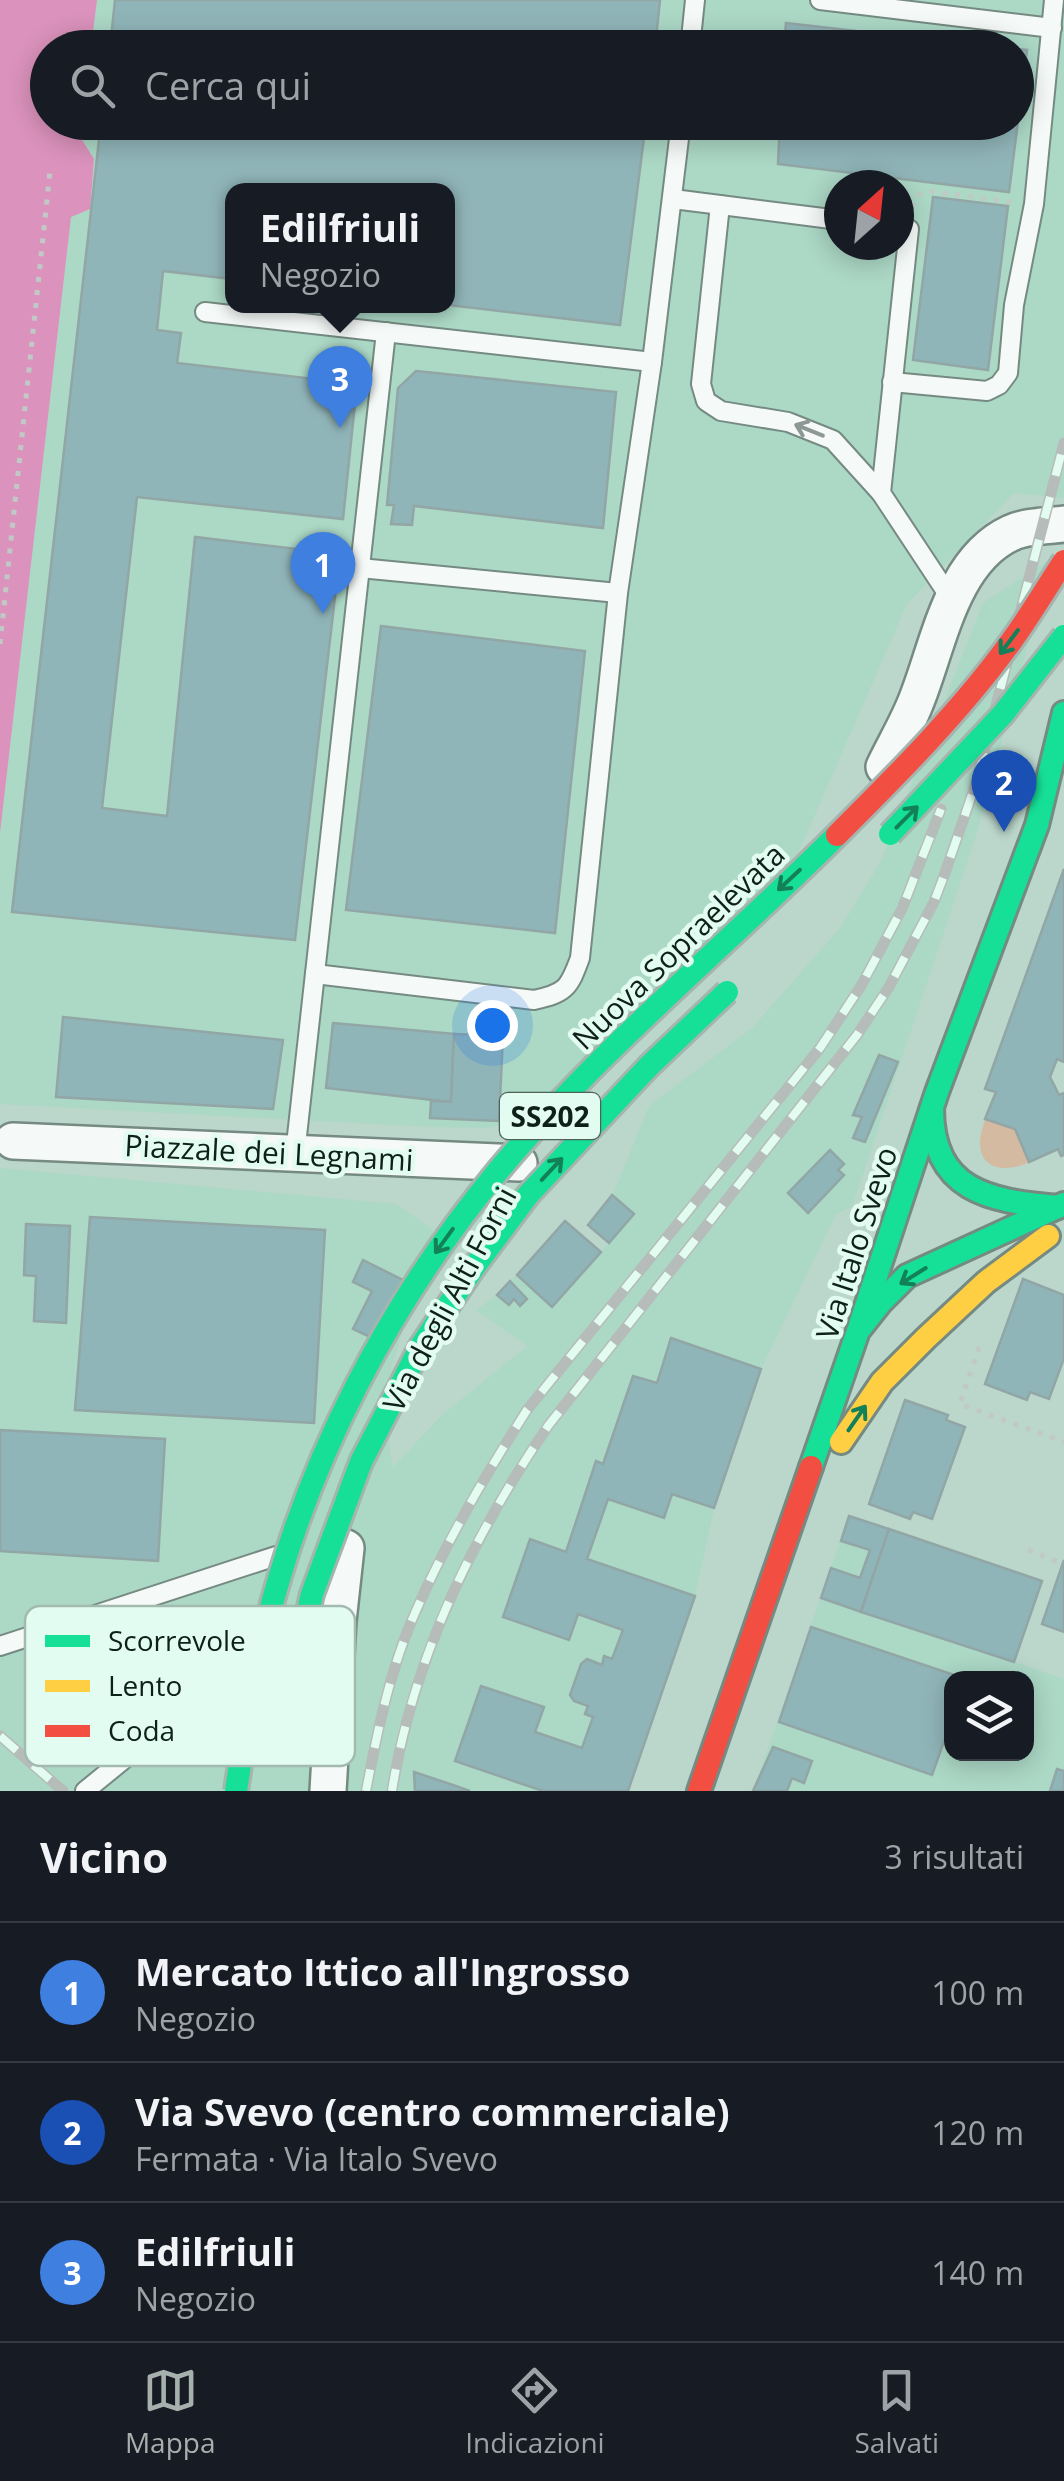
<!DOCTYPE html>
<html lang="it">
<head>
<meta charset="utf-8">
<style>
	:root { --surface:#171b24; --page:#242831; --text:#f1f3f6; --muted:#9ea1a6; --line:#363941; --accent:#a6b1ae }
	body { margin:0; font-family:"Open Sans",sans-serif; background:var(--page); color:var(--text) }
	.controls { position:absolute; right:30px; bottom:30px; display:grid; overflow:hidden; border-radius:20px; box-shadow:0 5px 25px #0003 }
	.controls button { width:90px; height:90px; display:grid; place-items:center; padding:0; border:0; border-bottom:2px solid var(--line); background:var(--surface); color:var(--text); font:50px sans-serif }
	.compass { position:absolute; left:824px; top:170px; width:90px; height:90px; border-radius:50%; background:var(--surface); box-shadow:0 5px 25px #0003; rotate:27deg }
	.you { position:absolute; left:492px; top:1025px; width:35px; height:35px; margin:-25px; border:8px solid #fff; border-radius:50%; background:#1a73e8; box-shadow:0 0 0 15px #1a73e833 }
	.badge { display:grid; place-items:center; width:65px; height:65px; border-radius:50%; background:var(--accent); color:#fff; font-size:32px; font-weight:700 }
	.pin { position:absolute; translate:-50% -82px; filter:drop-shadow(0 2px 5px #0008) }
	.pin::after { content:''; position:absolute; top:52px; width:35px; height:30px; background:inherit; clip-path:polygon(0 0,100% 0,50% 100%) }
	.popup { position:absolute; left:225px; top:183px; width:230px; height:130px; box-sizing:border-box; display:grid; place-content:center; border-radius:20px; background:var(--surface); filter:drop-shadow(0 2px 8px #0005); font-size:32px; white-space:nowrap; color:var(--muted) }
	.popup b { font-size:38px; color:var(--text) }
	.popup::after { content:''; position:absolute; left:50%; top:100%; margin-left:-20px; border:20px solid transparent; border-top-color:var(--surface) }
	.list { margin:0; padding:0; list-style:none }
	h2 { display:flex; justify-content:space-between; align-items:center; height:130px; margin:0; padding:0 40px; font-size:42px }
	h2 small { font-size:32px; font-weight:400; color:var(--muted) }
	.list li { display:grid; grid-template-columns:65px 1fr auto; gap:30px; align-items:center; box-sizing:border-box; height:140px; padding:0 40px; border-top:2px solid var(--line) }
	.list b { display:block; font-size:38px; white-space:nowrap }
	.list p { margin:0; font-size:32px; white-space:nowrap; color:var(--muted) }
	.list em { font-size:32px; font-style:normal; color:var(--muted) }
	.icon { flex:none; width:55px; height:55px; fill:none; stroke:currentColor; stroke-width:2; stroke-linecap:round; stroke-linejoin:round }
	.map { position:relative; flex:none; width:1064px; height:1791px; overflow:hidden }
	.search { position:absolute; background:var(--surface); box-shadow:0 5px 25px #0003; left:30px; right:30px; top:30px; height:110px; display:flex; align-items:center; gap:25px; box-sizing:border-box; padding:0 35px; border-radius:55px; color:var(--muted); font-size:38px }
	.sheet { height:550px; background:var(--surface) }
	nav { display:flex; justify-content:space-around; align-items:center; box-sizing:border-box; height:140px; border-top:2px solid var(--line); background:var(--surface); font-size:28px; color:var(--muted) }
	nav a { display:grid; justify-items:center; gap:5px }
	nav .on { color:var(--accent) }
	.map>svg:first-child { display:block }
	.built { fill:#acd8c6; fill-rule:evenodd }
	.green { fill:#d5baa2 }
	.water { fill:#db92bc }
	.building { fill:#90b5b9; stroke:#91a6a5; stroke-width:2.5 }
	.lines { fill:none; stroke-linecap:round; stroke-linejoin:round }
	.lane-casing { stroke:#758a82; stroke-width:22 }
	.street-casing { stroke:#758a82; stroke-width:40 }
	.fast-casing { stroke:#758a82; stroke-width:28 }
	.slow-casing { stroke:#758a82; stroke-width:28 }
	.jam-casing { stroke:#758a82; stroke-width:28 }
	.path { stroke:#c1c9c6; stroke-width:5; stroke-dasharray:5 8; stroke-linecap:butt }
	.lane { stroke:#f5f9f7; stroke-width:18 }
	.street { stroke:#f5f9f7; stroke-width:35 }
	.fast { stroke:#16e098; stroke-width:22 }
	.slow { stroke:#ffcf43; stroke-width:22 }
	.jam { stroke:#f24e42; stroke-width:22 }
	.rail-casing { stroke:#b5bcb9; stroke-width:11 }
	.rail { stroke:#e3fcf1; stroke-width:8; stroke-dasharray:22; stroke-linecap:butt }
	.fast-bridge-casing { stroke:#a5b4ae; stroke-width:28; stroke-linecap:butt }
	.jam-bridge-casing { stroke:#a5b4ae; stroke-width:28; stroke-linecap:butt }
	.fast-bridge { stroke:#16e098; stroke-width:22 }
	.jam-bridge { stroke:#f24e42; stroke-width:22 }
	.oneway { stroke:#8d9793 }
	.oneway2 { stroke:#128058 }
	.labels { text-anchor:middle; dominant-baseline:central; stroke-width:9; stroke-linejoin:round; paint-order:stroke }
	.shield { fill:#e3fcf1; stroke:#4d625a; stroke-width:2.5 }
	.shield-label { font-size:28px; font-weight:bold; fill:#0d2019 }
	.street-label { font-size:30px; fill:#0d2019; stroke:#e3fcf1 }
	.key { fill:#e3fcf1; stroke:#a3bab0; stroke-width:2.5 }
	.key-label { font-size:28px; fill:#0d2019 }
</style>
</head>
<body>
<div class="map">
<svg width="1064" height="1791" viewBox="0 0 1064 1791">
	<rect width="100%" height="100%" fill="#bbd6cb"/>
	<g class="built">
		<path d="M97 0H1064V498L1014 493 907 604 799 851 535 1116 488 1128 431 1127 0 1104V833L71 217 90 209 94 159 81 137 82 123 1016 122V48L91 47ZM839 185H899V245H839ZM232 190H448V306H232Z"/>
		<path d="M1051 559 976 836 852 1207 836 1214 761 1369 714 1508 695 1596 628 1791H0V1168L396 1204 433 1230 381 1403 393 1467 442 1415 527 1346 476 1310 497 1295 517 1275 565 1221 601 1252 609 1243 588 1225 613 1195 649 1106 752 1028 841 927 881 861 983 603Z"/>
		<path d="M849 1516 1042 1581 1015 1662 1064 1679V1791H753ZM952 1678H1026V1754H952Z"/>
	</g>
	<path class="green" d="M985 1119 1015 1129 1029 1162C1010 1172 980 1172 980 1143 980 1135 983 1127 985 1119Z"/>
	<path class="water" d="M0 0H97L91 47 48 48V122L82 123 81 138 94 159 90 209 71 217 0 833Z"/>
	<g class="building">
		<path d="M115 0H660L655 48H110Z"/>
		<path d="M786 23 1005 48H784Z"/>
		<path d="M1016 49 1027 50 1009 192 778 164 780 122H1016Z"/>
		<path d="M101 122H646L620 325 448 305V190H232V279L163 271 157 330 181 333 177 363 357 384 343 519 137 497 102 808 167 816 195 537 340 554 295 940 12 912Z"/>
		<path d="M933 197 1008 206 988 370 913 360Z"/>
		<path d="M416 371 616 392 603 528 414 506 412 525 391 524 394 505H387L398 388Z"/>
		<path d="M381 626 585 651 555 933 346 910Z"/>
		<path d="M1064 869V1062L1057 1059 1050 1077 1059 1095 1064 1093V1155L1061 1156 1058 1149 1029 1162 1015 1129 985 1119 996 1092 985 1089Z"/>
		<path d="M63 1017 283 1040 273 1109 56 1097Z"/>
		<path d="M333 1023 454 1034 451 1102 326 1088Z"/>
		<path d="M454 1034 503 1036 499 1121 430 1118 431 1101 451 1102Z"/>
		<path d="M879 1055 898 1062 865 1142 853 1138 862 1117 853 1115Z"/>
		<path d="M830 1150 844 1164 838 1170 844 1175 808 1213 788 1193Z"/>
		<path d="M612 1195 634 1214 609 1243 588 1225Z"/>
		<path d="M90 1217 325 1230 314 1423 75 1410Z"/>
		<path d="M565 1221 601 1252 552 1307 517 1275Z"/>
		<path d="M26 1224 70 1226 66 1323 34 1321 36 1276 24 1275Z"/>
		<path d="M363 1260 417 1287 389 1346 353 1329 372 1291 353 1282Z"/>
		<path d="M1023 1279 1064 1295V1358L1049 1399 1030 1392 1027 1400 985 1384Z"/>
		<path d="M510 1281 527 1299 520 1306 514 1299 509 1305 497 1295Z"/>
		<path d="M671 1338 761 1369 714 1508 672 1494 664 1518 608 1499 587 1559 695 1596 628 1791H543L455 1761 481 1686 544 1707 535 1732 582 1748 593 1717 585 1714 588 1706 574 1701 570 1695 581 1664 587 1659 602 1665 604 1656 612 1659 623 1630 578 1614 569 1640 503 1617 530 1539 566 1552 596 1461 603 1464 633 1376 657 1383Z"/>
		<path d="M905 1400 948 1415 946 1420 965 1427 932 1519 913 1512 910 1519 869 1504Z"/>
		<path d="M0 1430 165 1439 158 1561 0 1551Z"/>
		<path d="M849 1516 889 1529 861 1612 821 1598 831 1568 860 1578 870 1550 841 1541Z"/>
		<path d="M889 1529 1042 1581 1014 1662 861 1612Z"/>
		<path d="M1064 1560V1632L1042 1624Z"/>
		<path d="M811 1627 963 1678H952V1719L932 1775 779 1722Z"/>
		<path d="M773 1747 812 1761 804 1783 792 1778 787 1791H753Z"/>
		<path d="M1057 1769 1064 1771V1791H1050Z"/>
		<path d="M414 1772 447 1783 470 1791H415Z"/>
	</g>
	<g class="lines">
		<defs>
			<g id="lane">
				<path d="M820 0 1052 28"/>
				<path d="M690 48 695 0"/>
				<path d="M673 199 839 220"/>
				<path d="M720 205 701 384 706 401 721 411 788 422 833 440 881 493"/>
				<path d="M899 227 909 229 881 493 951 599"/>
				<path d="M205 312 652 362"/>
				<path d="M892 382 987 391 999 385 1008 373 1014 305 1034 204 1054 0"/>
				<path d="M360 568 618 593"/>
				<path d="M315 974 534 1000C566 993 569 988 580 958L618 593 652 362 681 122"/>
				<path d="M295 1154 386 332"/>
				<path d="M73 1621 139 1747 85 1791"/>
				<path d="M0 1646 276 1556"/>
			</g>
			<g id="street">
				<path d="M884 767C894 746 906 726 915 704 938 649 950 561 1011 533 1025 526 1048 526 1064 524"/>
				<path d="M13 1141 519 1163"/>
				<path d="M328 1791 338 1621 346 1548"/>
			</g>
			<g id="fast">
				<path d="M932 1108C932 1191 989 1201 1058 1207"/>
				<path d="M860 1325 937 1092 1037 825 1064 713"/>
				<path d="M811 1467 858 1331 881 1302 907 1276 1064 1204"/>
			</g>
			<path id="slow" d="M841 1442 882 1382 926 1338 986 1282 1048 1236"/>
			<path id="jam" d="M699 1791 811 1467"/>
		</defs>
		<use href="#lane" class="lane-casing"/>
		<use href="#street" class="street-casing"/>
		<use href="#fast" class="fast-casing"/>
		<use href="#slow" class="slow-casing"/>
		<use href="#jam" class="jam-casing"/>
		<g class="path">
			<path d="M911 207 918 195 928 191 1011 202"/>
			<path d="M0 644 50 171"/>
			<path d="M979 1347 960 1404 1064 1442"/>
			<path d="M1028 1550 1063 1564"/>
		</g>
		<use href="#lane" class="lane"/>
		<use href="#street" class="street"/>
		<use href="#fast" class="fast"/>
		<use href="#slow" class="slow"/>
		<use href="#jam" class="jam"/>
		<defs>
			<g id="rail">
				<path d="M0 1736 63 1791"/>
				<path d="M366 1791C377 1734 389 1674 412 1620 443 1547 484 1477 527 1410L820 1048 861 986 902 909 941 809"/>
				<path d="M392 1791C413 1658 473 1536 548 1426L857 1035 889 987 934 902 945 873 976 783 1064 443"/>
			</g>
		</defs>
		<use href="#rail" class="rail-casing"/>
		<use href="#rail" class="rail"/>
		<defs>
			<g id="fast-bridge">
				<path d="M890 834 1003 714 1064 636"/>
				<path d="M279 1753 294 1671 312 1594 361 1462 421 1346 474 1267 528 1195 649 1066 727 992"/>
				<path d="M236 1791C244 1736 253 1681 266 1627 307 1460 389 1303 498 1171 600 1049 725 947 837 835"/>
			</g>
			<path id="jam-bridge" d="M837 835C899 773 962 710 1013 639 1031 614 1047 587 1064 561"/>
		</defs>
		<use href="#fast-bridge" class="fast-bridge-casing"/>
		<use href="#jam-bridge" class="jam-bridge-casing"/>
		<use href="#fast-bridge" class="fast-bridge"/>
		<use href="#jam-bridge" class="jam-bridge"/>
	</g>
	<defs><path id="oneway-shaft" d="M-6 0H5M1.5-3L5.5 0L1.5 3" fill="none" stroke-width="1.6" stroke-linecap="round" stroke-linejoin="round" transform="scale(2.5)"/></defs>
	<use class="oneway" href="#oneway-shaft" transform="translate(809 430) rotate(-158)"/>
	<g class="oneway2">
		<use href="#oneway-shaft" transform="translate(1009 642) rotate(127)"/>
		<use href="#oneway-shaft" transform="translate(907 817) rotate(-45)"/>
		<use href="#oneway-shaft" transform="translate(789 880) rotate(137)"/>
		<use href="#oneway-shaft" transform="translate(552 1169) rotate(-47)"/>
		<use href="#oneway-shaft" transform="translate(444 1241) rotate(126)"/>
		<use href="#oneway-shaft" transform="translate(913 1276) rotate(148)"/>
		<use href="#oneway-shaft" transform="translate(857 1418) rotate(-55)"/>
	</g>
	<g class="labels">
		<rect class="shield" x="500" y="1093" width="100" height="46" rx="8"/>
		<g class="shield-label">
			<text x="550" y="1116">SS202</text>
		</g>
		<g class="street-label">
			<text transform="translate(678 946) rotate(-44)">Nuova Sopraelevata</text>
			<text transform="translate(269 1152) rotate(3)">Piazzale dei Legnami</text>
			<text transform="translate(856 1243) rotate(-72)">Via Italo Svevo</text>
			<text transform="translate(449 1299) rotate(-62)">Via degli Alti Forni</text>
		</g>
	</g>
	<rect x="25" y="1606" width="330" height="160" rx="15" class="key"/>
	<rect x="45" y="1635" width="45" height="12" fill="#16e098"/>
	<rect x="45" y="1680" width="45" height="12" fill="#ffcf43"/>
	<rect x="45" y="1725" width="45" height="12" fill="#f24e42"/>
	<g class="key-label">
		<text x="108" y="1651">Scorrevole</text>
		<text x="108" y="1696">Lento</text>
		<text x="108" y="1741">Coda</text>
	</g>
</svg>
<div class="controls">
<button><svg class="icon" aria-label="layers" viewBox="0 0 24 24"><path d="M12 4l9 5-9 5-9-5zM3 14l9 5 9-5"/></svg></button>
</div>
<svg class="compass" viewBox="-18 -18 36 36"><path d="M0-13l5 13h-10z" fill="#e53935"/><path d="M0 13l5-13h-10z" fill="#9ea1a6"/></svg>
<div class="you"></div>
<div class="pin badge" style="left:323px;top:614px;background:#3f7fe0">1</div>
<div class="pin badge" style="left:1004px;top:832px;background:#1a4fb4">2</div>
<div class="pin badge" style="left:340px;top:428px;background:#3f7fe0">3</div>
<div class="popup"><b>Edilfriuli</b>Negozio</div>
<div class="search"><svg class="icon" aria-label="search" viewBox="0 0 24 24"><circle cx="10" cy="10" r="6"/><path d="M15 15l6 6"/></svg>Cerca qui</div>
</div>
<section class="sheet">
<h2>Vicino<small>3 risultati</small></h2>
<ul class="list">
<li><span class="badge" style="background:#3f7fe0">1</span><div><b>Mercato Ittico all'Ingrosso</b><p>Negozio</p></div><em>100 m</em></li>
<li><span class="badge" style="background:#1a4fb4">2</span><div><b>Via Svevo (centro commerciale)</b><p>Fermata · Via Italo Svevo</p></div><em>120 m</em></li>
<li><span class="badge" style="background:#3f7fe0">3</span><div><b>Edilfriuli</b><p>Negozio</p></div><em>140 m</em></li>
</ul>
</section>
<nav>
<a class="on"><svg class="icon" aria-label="map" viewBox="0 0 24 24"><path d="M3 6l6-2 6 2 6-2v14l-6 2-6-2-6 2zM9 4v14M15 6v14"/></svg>Mappa</a>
<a><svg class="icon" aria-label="directions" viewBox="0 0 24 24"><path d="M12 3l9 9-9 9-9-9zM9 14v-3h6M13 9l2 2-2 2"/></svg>Indicazioni</a>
<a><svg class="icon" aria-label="saved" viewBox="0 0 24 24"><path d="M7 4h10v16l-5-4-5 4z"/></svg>Salvati</a>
</nav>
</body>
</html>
